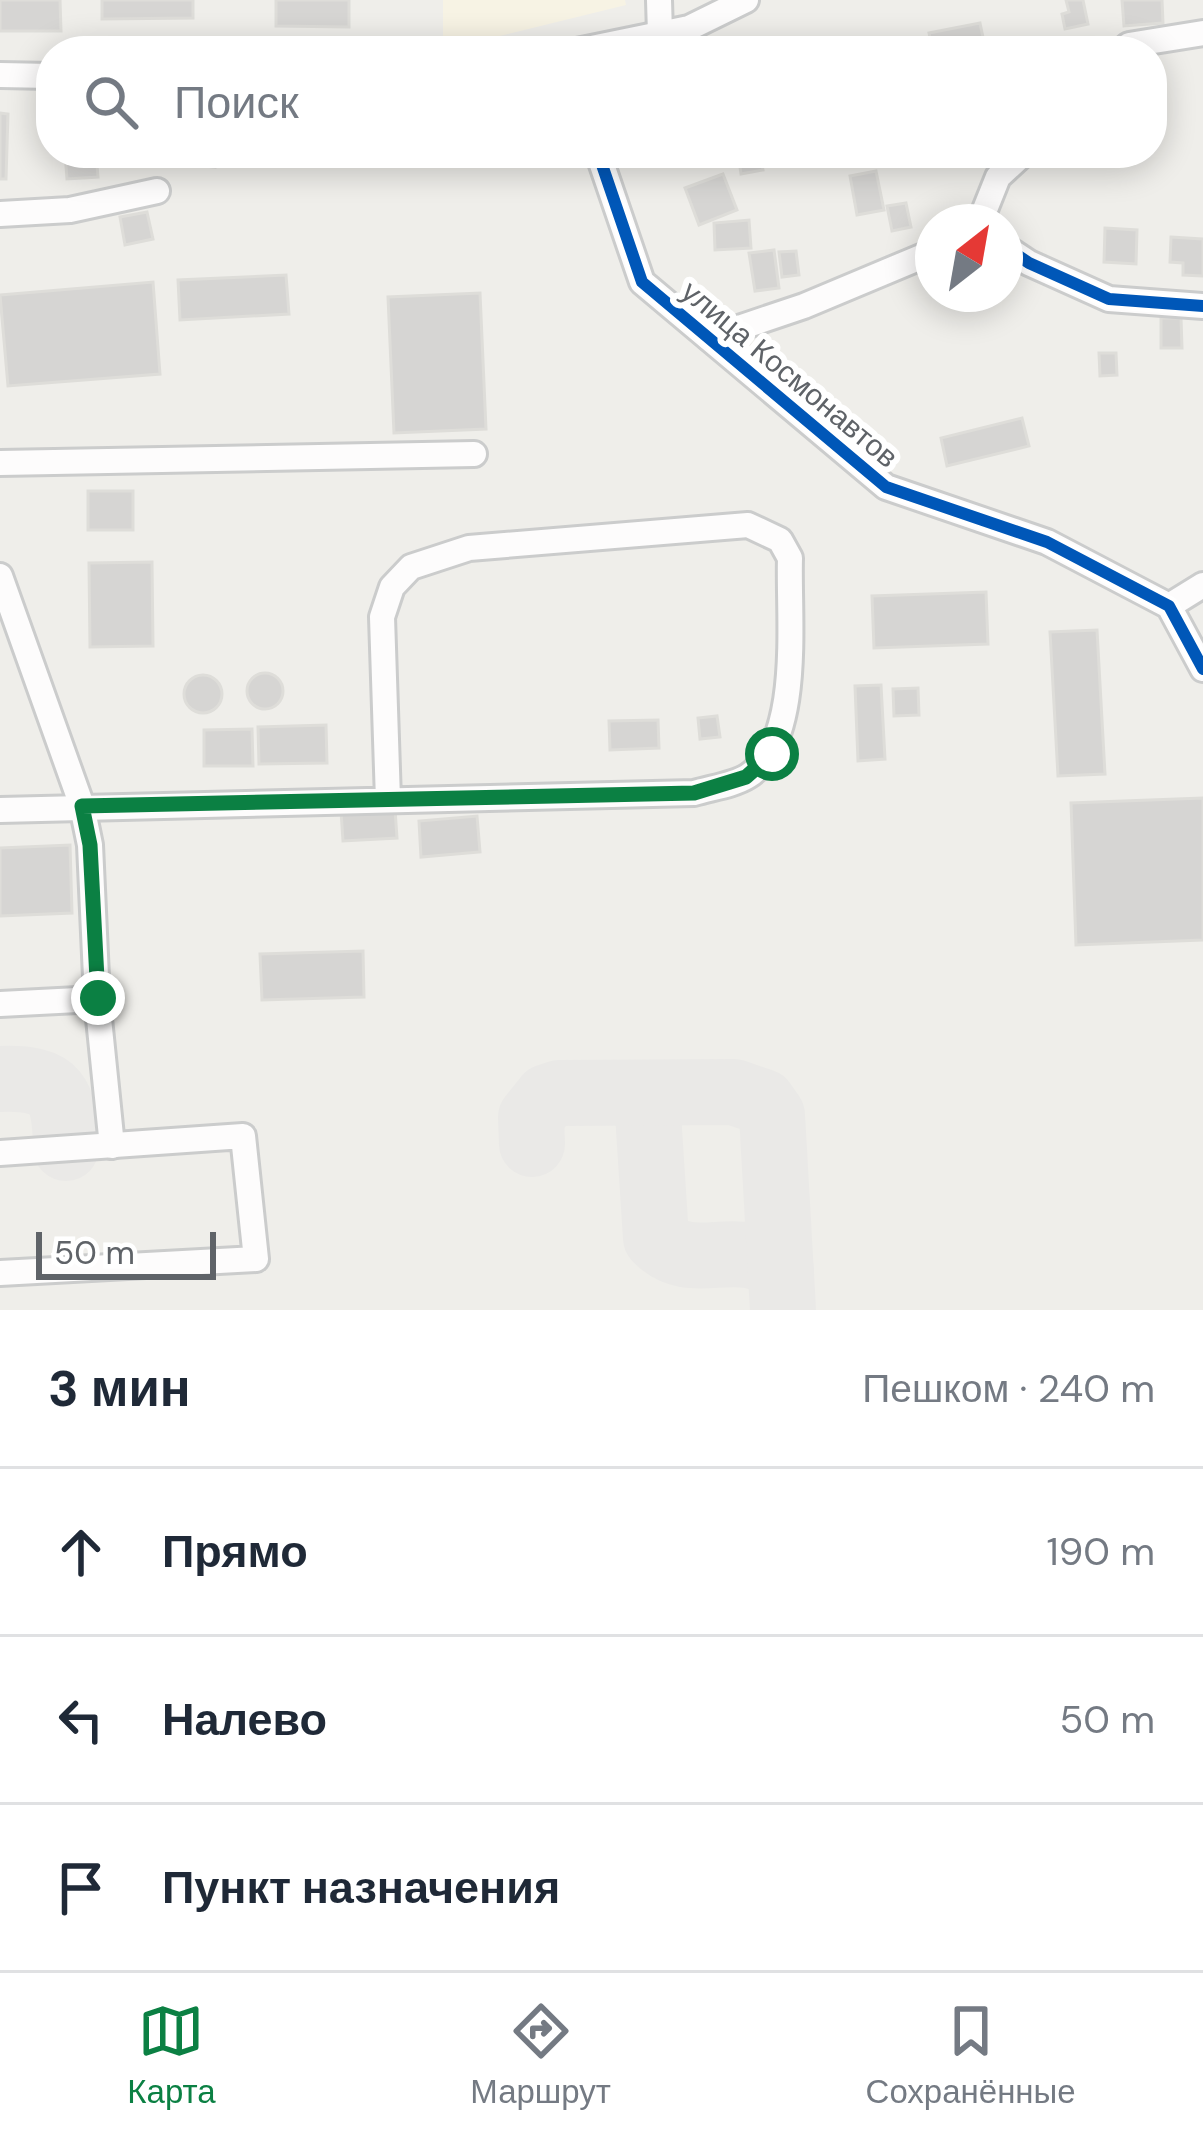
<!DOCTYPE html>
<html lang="ru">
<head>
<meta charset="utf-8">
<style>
	:root { --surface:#fff; --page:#f2f2f3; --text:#1f2937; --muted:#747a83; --line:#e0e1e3; --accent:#0b8043 }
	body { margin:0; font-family:"DM Sans",sans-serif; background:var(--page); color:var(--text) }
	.compass { position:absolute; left:915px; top:204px; width:108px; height:108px; border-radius:50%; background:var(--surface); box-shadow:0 6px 30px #0003; rotate:31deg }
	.scale { position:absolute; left:36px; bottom:30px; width:180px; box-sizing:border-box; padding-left:12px; border:6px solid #5f6368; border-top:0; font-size:33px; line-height:42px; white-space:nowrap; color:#5f6368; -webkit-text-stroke:9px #fff; paint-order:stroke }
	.stop { position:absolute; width:36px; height:36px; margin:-27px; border:9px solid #0b8043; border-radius:50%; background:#fff }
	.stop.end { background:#0b8043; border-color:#fff; box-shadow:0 3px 12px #0008 }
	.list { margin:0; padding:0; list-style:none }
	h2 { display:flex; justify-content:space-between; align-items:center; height:156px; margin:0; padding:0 48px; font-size:51px }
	h2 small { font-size:39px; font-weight:400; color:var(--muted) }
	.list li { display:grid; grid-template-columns:78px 1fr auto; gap:36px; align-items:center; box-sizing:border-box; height:168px; padding:0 48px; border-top:3px solid var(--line) }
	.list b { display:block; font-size:45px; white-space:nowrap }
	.list em { font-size:39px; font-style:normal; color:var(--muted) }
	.icon { flex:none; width:66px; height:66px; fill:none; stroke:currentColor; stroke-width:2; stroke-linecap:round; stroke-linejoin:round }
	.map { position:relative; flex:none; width:1203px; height:1310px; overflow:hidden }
	.search { position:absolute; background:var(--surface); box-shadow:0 6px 30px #0003; left:36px; right:36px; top:36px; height:132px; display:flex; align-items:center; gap:30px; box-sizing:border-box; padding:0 42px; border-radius:48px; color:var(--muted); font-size:45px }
	.sheet { height:660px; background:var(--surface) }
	nav { display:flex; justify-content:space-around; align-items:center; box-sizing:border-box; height:168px; border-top:3px solid var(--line); background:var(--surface); font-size:33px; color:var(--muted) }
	nav a { display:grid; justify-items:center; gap:6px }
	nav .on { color:var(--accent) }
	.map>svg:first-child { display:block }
	.commercial { fill:#f7f3e4 }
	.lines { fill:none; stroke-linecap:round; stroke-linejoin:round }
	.taxiway { stroke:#eae9e7; stroke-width:66 }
	.building { fill:#d6d5d3; stroke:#deddd9; stroke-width:3 }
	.minor-casing { stroke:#cbcccc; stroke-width:30 }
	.minor { stroke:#fdfcfc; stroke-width:24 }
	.cycleway-casing { stroke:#fff; stroke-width:20 }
	.cycleway { stroke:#0057b8; stroke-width:12 }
	.route { stroke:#0b8043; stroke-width:15 }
	.labels { text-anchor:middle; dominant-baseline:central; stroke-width:12; stroke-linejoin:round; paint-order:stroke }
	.street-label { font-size:30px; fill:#5f6368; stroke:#fff }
</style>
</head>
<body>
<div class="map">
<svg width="1203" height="1310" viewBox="0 0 1203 1310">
	<rect width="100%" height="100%" fill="#efeeea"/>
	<path class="commercial" d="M443 0H625L626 5 443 50Z"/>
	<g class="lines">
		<g class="taxiway">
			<path d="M0 1079C58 1077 65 1094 66 1148"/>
			<path d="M666 1094 648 1114 656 1238C692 1277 739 1233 781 1271"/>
			<path d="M532 1144 531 1117 547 1097 559 1093 734 1092 763 1102 772 1115 783 1310"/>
		</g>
	</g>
	<g class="building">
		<path d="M0 0H60L61 31H0Z"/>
		<path d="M102 0H193V18L102 19Z"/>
		<path d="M276 0H349V27L276 26Z"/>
		<path d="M1066 0H1083L1088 24 1065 29 1062 14 1069 12Z"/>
		<path d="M1122 0H1162L1163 23 1124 26Z"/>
		<path d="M980 23 985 47 977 51H933L929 33Z"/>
		<path d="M0 113 8 114 6 179H0Z"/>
		<path d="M65 153H96L98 177 67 179Z"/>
		<path d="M185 153H216L215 167 184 164Z"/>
		<path d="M738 153H760L763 170 741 174Z"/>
		<path d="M876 171 884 210 857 215 850 176Z"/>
		<path d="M723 174 737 210 699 225 685 188Z"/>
		<path d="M906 203 911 227 892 231 887 206Z"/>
		<path d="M147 212 153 239 125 245 120 217Z"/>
		<path d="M749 220 751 248 715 250 714 223Z"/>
		<path d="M1105 228 1137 230 1136 264 1104 262Z"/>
		<path d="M1171 237 1203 239V276L1183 275V263L1170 262Z"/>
		<path d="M774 250 779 288 755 291 749 253Z"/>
		<path d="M796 251 799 275 782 277 779 252Z"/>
		<path d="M286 275 289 314 180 320 178 280Z"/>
		<path d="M153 282 160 374 8 386 0 295Z"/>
		<path d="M480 293 486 429 394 433 388 297Z"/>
		<path d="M1161 318H1181L1182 348H1161Z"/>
		<path d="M1099 353H1116L1117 375 1100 376Z"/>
		<path d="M1022 418 1029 446 947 466 941 438Z"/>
		<rect x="88" y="491" width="45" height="39"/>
		<path d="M152 562 153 646 90 647 89 563Z"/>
		<path d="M986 592 988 644 874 648 872 596Z"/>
		<path d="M1097 630 1105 774 1058 776 1050 632Z"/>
		<circle cx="265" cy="691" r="18"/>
		<circle cx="203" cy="694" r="19"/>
		<path d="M881 685 885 759 858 761 855 686Z"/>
		<path d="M918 688 919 715 894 716 893 689Z"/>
		<path d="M717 716 720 737 700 739 698 718Z"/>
		<path d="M658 720 659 748 610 750 609 721Z"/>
		<path d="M326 725 327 763 259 764 258 727Z"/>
		<path d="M252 729 253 766H204V730Z"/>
		<path d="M1203 798V940L1076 945 1071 803Z"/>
		<path d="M395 809 397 838 343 841 341 811Z"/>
		<path d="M477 816 480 852 421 857 419 821Z"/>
		<path d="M70 845 72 913 0 916V848Z"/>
		<path d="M363 951 364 997 262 1000 260 954Z"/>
	</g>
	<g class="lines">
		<defs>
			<g id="minor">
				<path d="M659 0 660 34"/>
				<path d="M577 51 689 28 746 0"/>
				<path d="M1122 51 1129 45 1203 33"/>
				<path d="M0 75 51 76"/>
				<path d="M598 153 642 282 886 487 1047 542 1169 606 1203 669"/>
				<path d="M0 214 70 210 157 191"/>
				<path d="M980 222 998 177 1024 153"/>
				<path d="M1005 247 1029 263 1109 299 1203 306"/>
				<path d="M709 338 804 306 933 252"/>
				<path d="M0 463 474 454"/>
				<path d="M0 576 82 806 90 845 97 999 112 1146"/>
				<path d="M1169 606 1203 585"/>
				<path d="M0 810 694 793C710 788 734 785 748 776 803 740 788 618 790 558L780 540 748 525 469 548 411 567 392 587 382 617 388 800"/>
				<path d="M0 1004 97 999"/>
				<path d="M0 1153 243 1136 256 1259 0 1273"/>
			</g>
		</defs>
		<use href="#minor" class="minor-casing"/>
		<use href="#minor" class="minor"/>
		<defs>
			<g id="cycleway">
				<path d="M598 153 642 282 886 487 1047 542 1169 606 1203 669"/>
				<path d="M1005 247 1029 263 1109 299 1203 306"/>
			</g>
		</defs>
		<use href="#cycleway" class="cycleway-casing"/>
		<use href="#cycleway" class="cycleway"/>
	</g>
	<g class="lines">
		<path class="route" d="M98 998 90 845 82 806 694 793 746 777 772 754"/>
	</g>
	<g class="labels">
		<g class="street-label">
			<text transform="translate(790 374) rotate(40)">улица Космонавтов</text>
		</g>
	</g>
</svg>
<svg class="compass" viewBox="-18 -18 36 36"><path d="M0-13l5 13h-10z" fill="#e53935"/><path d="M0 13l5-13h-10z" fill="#747a83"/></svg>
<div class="scale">50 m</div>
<div class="stop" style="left:772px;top:754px"></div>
<div class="stop end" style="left:98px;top:998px"></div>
<div class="search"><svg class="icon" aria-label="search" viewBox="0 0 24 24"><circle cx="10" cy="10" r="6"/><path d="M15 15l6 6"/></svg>Поиск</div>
</div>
<section class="sheet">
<h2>3 мин<small>Пешком · 240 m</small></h2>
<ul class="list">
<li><svg class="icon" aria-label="ahead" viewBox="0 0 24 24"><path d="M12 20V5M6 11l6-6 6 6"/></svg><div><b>Прямо</b></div><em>190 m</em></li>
<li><svg class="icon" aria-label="left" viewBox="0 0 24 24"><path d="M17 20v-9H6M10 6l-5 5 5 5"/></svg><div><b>Налево</b></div><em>50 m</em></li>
<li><svg class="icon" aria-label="arrive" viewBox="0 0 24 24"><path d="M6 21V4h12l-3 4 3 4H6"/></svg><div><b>Пункт назначения</b></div></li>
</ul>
</section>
<nav>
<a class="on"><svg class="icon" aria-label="map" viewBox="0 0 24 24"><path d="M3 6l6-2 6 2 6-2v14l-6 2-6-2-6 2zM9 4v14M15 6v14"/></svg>Карта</a>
<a><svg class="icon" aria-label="directions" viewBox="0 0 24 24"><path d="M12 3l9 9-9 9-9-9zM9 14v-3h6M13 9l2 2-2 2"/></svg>Маршрут</a>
<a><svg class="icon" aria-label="saved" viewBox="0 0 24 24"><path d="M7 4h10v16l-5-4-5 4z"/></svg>Сохранённые</a>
</nav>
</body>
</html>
